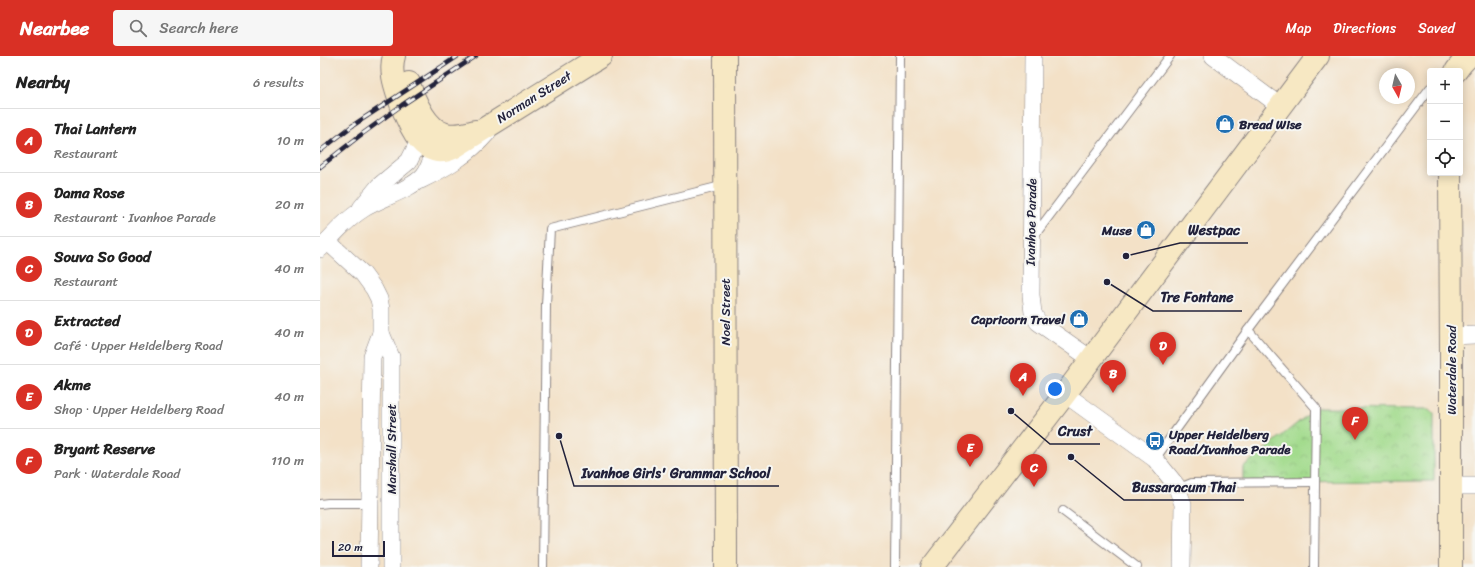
<!DOCTYPE html>
<html lang="en">
<head>
<meta charset="utf-8">
<style>
	:root { --surface:#fff; --page:#f6f6f6; --text:#222; --muted:#767676; --line:#e0e0e0; --accent:#d93025 }
	body { margin:0; font-family:Sriracha,sans-serif; background:var(--page); color:var(--text) }
	.controls { position:absolute; right:12px; top:12px; display:grid; overflow:hidden; border-radius:4px; box-shadow:0 2px 10px #0003 }
	.controls button { width:36px; height:36px; display:grid; place-items:center; padding:0; border:0; border-bottom:1px solid var(--line); background:var(--surface); color:var(--text); font:20px sans-serif }
	.compass { position:absolute; left:1059px; top:12px; width:36px; height:36px; border-radius:50%; background:var(--surface); box-shadow:0 2px 10px #0003; rotate:172deg }
	.scale { position:absolute; left:12px; bottom:10px; width:53px; box-sizing:border-box; padding-left:4px; border:2px solid #22223b; border-top:0; font-size:11px; line-height:14px; white-space:nowrap; color:#22223b; -webkit-text-stroke:3px #f6f6f2; paint-order:stroke }
	.you { position:absolute; left:735px; top:333px; width:14px; height:14px; margin:-10px; border:3px solid #fff; border-radius:50%; background:#1a73e8; box-shadow:0 0 0 6px #1a73e833 }
	.badge { display:grid; place-items:center; width:26px; height:26px; border-radius:50%; background:var(--accent); color:#fff; font-size:13px; font-weight:700 }
	.pin { position:absolute; translate:-50% -33px; filter:drop-shadow(0 1px 2px #0008) }
	.pin::after { content:''; position:absolute; top:21px; width:14px; height:12px; background:inherit; clip-path:polygon(0 0,100% 0,50% 100%) }
	.list { margin:0; padding:0; list-style:none }
	h2 { display:flex; justify-content:space-between; align-items:center; height:52px; margin:0; padding:0 16px; font-size:17px }
	h2 small { font-size:13px; font-weight:400; color:var(--muted) }
	.list li { display:grid; grid-template-columns:26px 1fr auto; gap:12px; align-items:center; box-sizing:border-box; height:64px; padding:0 16px; border-top:1px solid var(--line) }
	.list b { display:block; font-size:15px; white-space:nowrap }
	.list p { margin:0; font-size:13px; white-space:nowrap; color:var(--muted) }
	.list em { font-size:13px; font-style:normal; color:var(--muted) }
	.icon { flex:none; width:22px; height:22px; fill:none; stroke:currentColor; stroke-width:2; stroke-linecap:round; stroke-linejoin:round }
	.map { position:relative; flex:none; width:1155px; height:511px; overflow:hidden }
	header { display:flex; align-items:center; gap:24px; box-sizing:border-box; height:56px; padding:0 20px; background:var(--accent); color:#fff }
	header strong { font-size:19px }
	nav { display:flex; gap:22px; margin-inline-start:auto; font-size:14px }
	.search { width:280px; height:36px; background:var(--page); display:flex; align-items:center; gap:10px; box-sizing:border-box; padding:0 14px; border-radius:4px; color:var(--muted); font-size:15px }
	main { display:flex }
	aside { flex:1; background:var(--surface) }
	.map>svg:first-child { display:block }
	.park { fill:url(#park-crowns); stroke:#627e64 }
	.lines { fill:none; stroke-linecap:round; stroke-linejoin:round }
	.lane-casing { stroke:#8a8281; stroke-width:10 }
	.street-casing { stroke:#8a8281; stroke-width:18 }
	.secondary-casing { stroke:#8a8281; stroke-width:24 }
	.lane { stroke:#fff; stroke-width:8 }
	.street { stroke:#fff; stroke-width:17 }
	.secondary { stroke:#f7e8c3; stroke-width:22 }
	.rail-casing { stroke:#22223b; stroke-width:4.5 }
	.rail { stroke:#f6f6f2; stroke-width:3; stroke-dasharray:9; stroke-linecap:butt }
	.labels { text-anchor:middle; dominant-baseline:central; stroke-width:4; stroke-linejoin:round; paint-order:stroke }
	.street-label { font-size:13px; fill:#22223b; stroke:#f6f6f2 }
	.poi-label { font-size:13px; font-weight:bold; fill:#22223b; stroke:#f6f6f2; text-anchor:start }
	.leader { fill:none; stroke:#22223b; stroke-width:1.5 }
	.callout-dot { fill:#22223b; stroke:#f6f6f2; stroke-width:1.5 }
	.callout-label { font-size:14px; text-anchor:middle; font-weight:bold; fill:#22223b; stroke:#f6f6f2; stroke-width:4; stroke-linejoin:round; paint-order:stroke }
</style>
</head>
<body>
<header>
<strong>Nearbee</strong>
<div class="search"><svg class="icon" aria-label="search" viewBox="0 0 24 24"><circle cx="10" cy="10" r="6"/><path d="M15 15l6 6"/></svg>Search here</div>
<nav><a>Map</a><a>Directions</a><a>Saved</a></nav>
</header>
<main>
<aside>
<h2>Nearby<small>6 results</small></h2>
<ul class="list">
<li><span class="badge">A</span><div><b>Thai Lantern</b><p>Restaurant</p></div><em>10 m</em></li>
<li><span class="badge">B</span><div><b>Dama Rose</b><p>Restaurant · Ivanhoe Parade</p></div><em>20 m</em></li>
<li><span class="badge">C</span><div><b>Souva So Good</b><p>Restaurant</p></div><em>40 m</em></li>
<li><span class="badge">D</span><div><b>Extracted</b><p>Café · Upper Heidelberg Road</p></div><em>40 m</em></li>
<li><span class="badge">E</span><div><b>Akme</b><p>Shop · Upper Heidelberg Road</p></div><em>40 m</em></li>
<li><span class="badge">F</span><div><b>Bryant Reserve</b><p>Park · Waterdale Road</p></div><em>110 m</em></li>
</ul>
</aside>
<div class="map">
<svg width="1155" height="511" viewBox="0 0 1155 511">
	<defs>
		<pattern id="park-crowns" width="20" height="18" patternUnits="userSpaceOnUse"><rect width="20" height="18" fill="#a3db8d"/><path d="M2 6a3 3 0 1 1 6 0M12 15a3 3 0 1 1 6 0" fill="none" stroke="#8cbc7b"/></pattern>
	</defs>
	<rect width="100%" height="100%" fill="#f6f6f2"/>
	<filter id="ink" filterUnits="userSpaceOnUse"><feTurbulence type="fractalNoise" baseFrequency=".025" numOctaves="2"/><feDisplacementMap in="SourceGraphic" scale="8" xChannelSelector="R" yChannelSelector="G"/><feConvolveMatrix kernelMatrix="1 2 1 2 8 2 1 2 1" color-interpolation-filters="sRGB"/></filter>
	<filter id="wash" filterUnits="userSpaceOnUse"><feTurbulence type="fractalNoise" baseFrequency=".012" numOctaves="4" result="noise"/><feDisplacementMap in="SourceGraphic" scale="16" xChannelSelector="R" yChannelSelector="G"/><feGaussianBlur stdDeviation="0.9" result="paint"/><feColorMatrix in="noise" values="0 0 0 0 0 0 0 0 0 0 0 0 0 0 0 0 0 1.4 0 .05"/><feComposite in="paint" operator="in"/></filter>
	<g filter="url(#wash)">
		<rect width="100%" height="100%" fill="#f3e1c7"/>
		<path class="park" d="M996 352 1110 353 1114 357V425L923 426V411Z"/>
	</g>
	<g filter="url(#ink)">
		<g class="lines">
			<defs>
				<g id="lane">
					<path d="M714 180 850 0"/>
					<path d="M928 274 996 352 994 511"/>
					<path d="M835 403 928 274 1110 32"/>
					<path d="M857 433 872 427 994 426"/>
					<path d="M0 448 8 447H50"/>
					<path d="M743 455 817 511"/>
					<path d="M223 511 226 249 230 173 405 129"/>
					<path d="M575 511 580 0"/>
				</g>
				<g id="street">
					<path d="M713 0 711 239 713 257 718 266 771 303"/>
					<path d="M893 0 960 50"/>
					<path d="M101 124C127 111 148 99 167 77"/>
					<path d="M41 152 59 130 89 105 99 85"/>
					<path d="M7 185 43 218 54 233 59 243 61 253V277L52 301 49 511"/>
					<path d="M0 193C13 179 26 164 43 153 60 142 91 134 104 119 110 112 112 102 114 93"/>
					<path d="M61 277 71 301V511"/>
					<path d="M1131 280 1155 279"/>
					<path d="M745 338 835 403 856 429 863 448 862 511"/>
					<path d="M1131 430H1155"/>
				</g>
				<g id="secondary">
					<path d="M74 0C69 16 76 32 81 48 89 69 104 108 135 91L281 0"/>
					<path d="M405 0 406 511"/>
					<path d="M1136 15 1142 7 1149 0"/>
					<path d="M89 27C92 39 97 49 103 59 117 81 131 82 155 75"/>
					<path d="M1130 117 1131 297V511"/>
					<path d="M612 511 745 338 998 0"/>
				</g>
			</defs>
			<use href="#lane" class="lane-casing"/>
			<use href="#street" class="street-casing"/>
			<use href="#secondary" class="secondary-casing"/>
			<use href="#lane" class="lane"/>
			<use href="#street" class="street"/>
			<use href="#secondary" class="secondary"/>
			<defs>
				<g id="rail">
					<path d="M0 95 32 70 138 0"/>
					<path d="M0 111 38 81 82 49 156 0"/>
				</g>
			</defs>
			<use href="#rail" class="rail-casing"/>
			<use href="#rail" class="rail"/>
		</g>
	</g>
	<defs>
		<symbol id="shop-disc" viewBox="-11 -11 22 22"><circle r="9.5" fill="#1f6fb2" stroke="#f6f6f2"/><path d="M-5-2.5h2.3a2.7 3.5 0 0 1 5.4 0H5L5.5 6h-11ZM-1.5-2.5h3a1.5 2.3 0 0 0-3 0Z" fill="#fff"/></symbol>
		<symbol id="bus-disc" viewBox="-11 -11 22 22"><circle r="9.5" fill="#1f6fb2" stroke="#f6f6f2"/><path d="M-5-6H5V4H4V6H2V4H-2V6H-4V4H-5ZM-3.5-4V0h7V-4ZM-3.5 1.2v1.5H-2V1.2ZM2 1.2v1.5H3.5V1.2Z" fill="#fff"/></symbol>
	</defs>
	<g fill-rule="evenodd">
		<use href="#shop-disc" x="894" y="57" width="22" height="22"/>
		<use href="#shop-disc" x="815" y="163" width="22" height="22"/>
		<use href="#shop-disc" x="748" y="252" width="22" height="22"/>
		<use href="#bus-disc" x="824" y="374" width="22" height="22"/>
	</g>
	<g class="labels">
		<g class="street-label">
			<text transform="translate(214 41) rotate(-32)">Norman Street</text>
			<text transform="translate(711 166) rotate(-89)">Ivanhoe Parade</text>
			<text transform="translate(405 256) rotate(-90)">Noel Street</text>
			<text transform="translate(1131 314) rotate(-90)">Waterdale Road</text>
			<text transform="translate(71 393) rotate(-90)">Marshall Street</text>
		</g>
		<g class="poi-label">
			<text x="919" y="68">Bread Wise</text>
			<text x="812" y="174" text-anchor="end">Muse</text>
			<text x="745" y="263" text-anchor="end">Capricorn Travel</text>
			<text x="849" y="378">Upper Heidelberg<tspan x="849" dy="15">Road/Ivanhoe Parade</tspan></text>
		</g>
	</g>
	<path class="leader" d="M806 200L860 187H928M787 226L833 255H922M691 355L730 388H780M239 380L254 430H459M751 401L804 444H924"/>
	<g class="callout-dot">
		<circle cx="806" cy="200" r="4"/>
		<circle cx="787" cy="226" r="4"/>
		<circle cx="691" cy="355" r="4"/>
		<circle cx="239" cy="380" r="4"/>
		<circle cx="751" cy="401" r="4"/>
	</g>
	<g class="callout-label">
		<text x="894" y="179">Westpac</text>
		<text x="877" y="246">Tre Fontane</text>
		<text x="755" y="380">Crust</text>
		<text x="356" y="422">Ivanhoe Girls' Grammar School</text>
		<text x="864" y="436">Bussaracum Thai</text>
	</g>
</svg>
<div class="controls">
<button>+</button>
<button>−</button>
<button><svg class="icon" aria-label="locate" viewBox="0 0 24 24"><circle cx="12" cy="12" r="6"/><path d="M12 2v4M12 18v4M2 12h4M18 12h4"/></svg></button>
</div>
<svg class="compass" viewBox="-18 -18 36 36"><path d="M0-13l5 13h-10z" fill="#e53935"/><path d="M0 13l5-13h-10z" fill="#767676"/></svg>
<div class="scale">20 m</div>
<div class="you"></div>
<div class="pin badge" style="left:703px;top:340px">A</div>
<div class="pin badge" style="left:793px;top:337px">B</div>
<div class="pin badge" style="left:714px;top:431px">C</div>
<div class="pin badge" style="left:843px;top:309px">D</div>
<div class="pin badge" style="left:650px;top:411px">E</div>
<div class="pin badge" style="left:1035px;top:384px">F</div>
</div>
</main>
</body>
</html>
